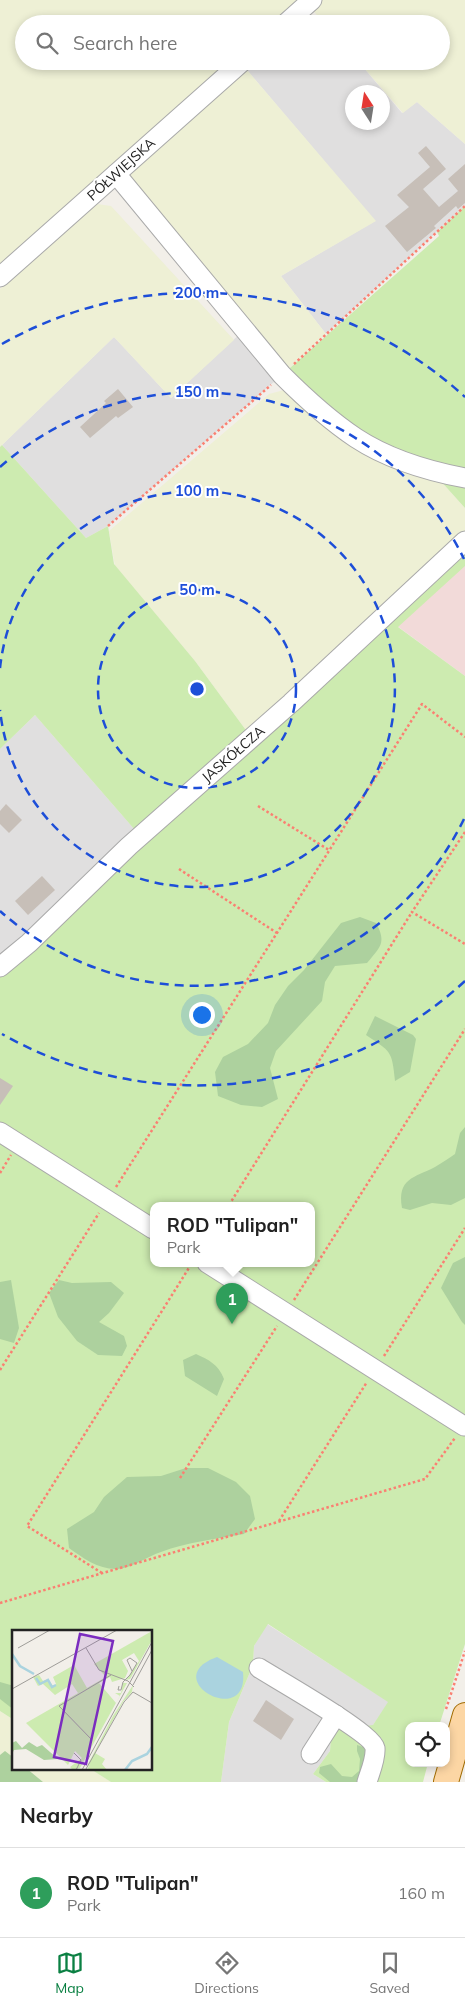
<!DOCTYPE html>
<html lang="en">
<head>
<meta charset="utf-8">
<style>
	:root { --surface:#fff; --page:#f2f2f2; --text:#222; --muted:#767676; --line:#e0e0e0; --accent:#0b8043 }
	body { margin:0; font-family:Mulish,sans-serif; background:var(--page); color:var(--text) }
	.controls { position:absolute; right:15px; bottom:15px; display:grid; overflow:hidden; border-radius:10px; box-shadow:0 2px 8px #0003 }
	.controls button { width:45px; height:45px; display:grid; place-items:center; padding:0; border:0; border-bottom:1px solid var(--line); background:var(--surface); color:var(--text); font:25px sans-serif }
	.compass { position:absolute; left:345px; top:85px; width:45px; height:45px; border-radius:50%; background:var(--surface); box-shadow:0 2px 8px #0003; rotate:348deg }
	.you { position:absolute; left:201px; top:1014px; width:18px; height:18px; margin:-12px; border:4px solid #fff; border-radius:50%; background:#1a73e8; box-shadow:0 0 0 8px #1a73e833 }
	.badge { display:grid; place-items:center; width:32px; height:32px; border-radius:50%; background:var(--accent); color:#fff; font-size:16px; font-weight:700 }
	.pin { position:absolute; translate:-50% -41px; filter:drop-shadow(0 1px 2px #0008) }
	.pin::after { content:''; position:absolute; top:26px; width:18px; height:15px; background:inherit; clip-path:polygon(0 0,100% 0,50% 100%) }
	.popup { position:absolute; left:150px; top:1202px; width:165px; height:65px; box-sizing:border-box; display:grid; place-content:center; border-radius:10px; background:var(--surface); filter:drop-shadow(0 1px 4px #0005); font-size:16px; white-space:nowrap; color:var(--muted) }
	.popup b { font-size:19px; color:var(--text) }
	.popup::after { content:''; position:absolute; left:50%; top:100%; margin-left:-10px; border:10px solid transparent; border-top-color:var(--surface) }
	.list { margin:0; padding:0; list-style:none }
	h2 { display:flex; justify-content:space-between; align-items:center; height:65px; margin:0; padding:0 20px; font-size:21px }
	h2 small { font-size:16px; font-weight:400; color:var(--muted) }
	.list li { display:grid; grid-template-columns:32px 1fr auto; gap:15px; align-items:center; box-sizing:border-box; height:90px; padding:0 20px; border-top:1px solid var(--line) }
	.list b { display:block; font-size:19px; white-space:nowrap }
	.list p { margin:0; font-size:16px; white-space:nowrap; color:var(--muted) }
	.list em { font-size:16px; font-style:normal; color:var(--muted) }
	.icon { flex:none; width:28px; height:28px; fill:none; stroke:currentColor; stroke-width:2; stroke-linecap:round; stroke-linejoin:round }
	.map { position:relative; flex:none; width:465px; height:1782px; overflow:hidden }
	.search { position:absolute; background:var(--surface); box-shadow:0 2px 8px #0003; left:15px; right:15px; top:15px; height:55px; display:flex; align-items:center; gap:12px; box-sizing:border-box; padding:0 18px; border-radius:28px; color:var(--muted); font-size:19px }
	.sheet { height:155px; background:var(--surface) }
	nav { display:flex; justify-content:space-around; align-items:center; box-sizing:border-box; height:70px; border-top:1px solid var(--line); background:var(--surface); font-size:14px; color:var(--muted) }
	nav a { display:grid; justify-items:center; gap:2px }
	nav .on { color:var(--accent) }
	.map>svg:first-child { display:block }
	.residential { fill:#e0dfdf; fill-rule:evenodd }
	.commercial { fill:#f2dad9 }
	.farmland { fill:#eef0d5 }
	.grass { fill:#cdebb0; fill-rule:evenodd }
	.forest { fill:#add19e }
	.water { fill:#aad3df }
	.building { fill:#c7bfb8 }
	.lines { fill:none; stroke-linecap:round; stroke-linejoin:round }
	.minor-casing { stroke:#a9a9a9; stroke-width:21 }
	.major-casing { stroke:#a06b00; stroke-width:26 }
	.path { stroke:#fa8072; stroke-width:2.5; stroke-dasharray:2.5 2.5; stroke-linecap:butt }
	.minor { stroke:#fff; stroke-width:19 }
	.major { stroke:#fcd6a4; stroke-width:24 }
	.ring { fill:none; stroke:#1d4ed8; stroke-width:2.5; stroke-dasharray:9 6 }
	.labels { text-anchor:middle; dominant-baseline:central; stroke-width:4; stroke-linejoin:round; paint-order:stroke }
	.street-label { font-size:14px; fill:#222; stroke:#fff }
	.inset-river { fill:none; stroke:#aad3df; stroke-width:2.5 }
	.inset-road { fill:none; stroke:#9f9d99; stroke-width:1 }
	.view { fill:#7b2cbf; fill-opacity:0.15; stroke:#7b2cbf; stroke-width:2.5 }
	.inset-edge { fill:none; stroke:#222; stroke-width:2.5 }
	.centre { fill:#1d4ed8; stroke:#fff; stroke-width:2.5 }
	.ring-label { font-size:15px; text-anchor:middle; font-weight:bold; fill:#1d4ed8; stroke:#fff; stroke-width:4; stroke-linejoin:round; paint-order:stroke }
</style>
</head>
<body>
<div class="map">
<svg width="465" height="1782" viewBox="0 0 465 1782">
	<rect width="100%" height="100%" fill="#f2efe9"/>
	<g class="residential">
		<path d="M243 61H358L402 113 417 102 465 144V206L326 334 281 276 375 221 241 63ZM352 92H382V122H352Z"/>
		<path d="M244 330 282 375 108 526 86 538 2 445 114 337 171 398Z"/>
		<path d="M35 715 135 830 0 967V749Z"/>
		<path d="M267 1624 389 1702 373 1725 382 1738 370 1782 331 1737 330 1751 313 1774 326 1782H221L229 1722 253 1665 254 1646Z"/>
	</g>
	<path class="commercial" d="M465 546V676L385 617Z"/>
	<g class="farmland">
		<path d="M0 0H308L281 24H24V61H238L0 268Z"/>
		<path d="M312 0H465V144L417 102 403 113 358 61H441V24H325L307 4Z"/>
		<path d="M241 63 376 221 281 276 326 334 282 375 116 174Z"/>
		<path d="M97 204 111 206 234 340 171 398 114 337 0 447V289Z"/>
		<path d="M284 390 440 480 465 508V535L248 733 195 661 115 566 109 531 269 394Z"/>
		<path d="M0 1711 14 1720V1758L5 1752 0 1755Z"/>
		<path d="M26 1768H89L111 1782H43Z"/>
	</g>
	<g class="grass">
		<path d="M465 206V508L430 469 400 460 282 375 439 236 437 232Z"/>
		<path d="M2 445 86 538 108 526 114 564 195 661 248 733 135 830 35 715 0 749V447Z"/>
		<path d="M465 543V566L398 627 465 676V1644L439 1726H409V1763H428L423 1782H370L382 1739 365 1726 373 1725 388 1702 268 1624 254 1646 253 1665 229 1722 221 1782H111L89 1768H151V1631H14V1720L0 1711V966ZM153 1205H311V1263H153Z"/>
		<path d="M342 1727 367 1742 363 1782H326L313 1774 330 1751 331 1737 335 1729Z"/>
	</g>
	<g class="forest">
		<path d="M360 917 376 923C387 943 380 947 367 963L335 966 325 982 322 1001 276 1051 270 1068 278 1099 262 1107 241 1105 218 1096 215 1072 223 1057 248 1044 268 1023 275 1005 288 986 304 970 341 923Z"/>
		<path d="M375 1016 413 1035 416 1039 410 1072 395 1081C392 1050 391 1052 366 1035Z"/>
		<path d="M465 1127V1198L451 1205 432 1203 410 1210 402 1208C397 1178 414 1178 435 1167 442 1163 449 1158 455 1154L460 1133Z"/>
		<path d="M465 1257V1325L462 1322 441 1288 453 1263Z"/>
		<path d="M11 1280 19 1328 14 1343 0 1339V1282Z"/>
		<path d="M59 1280 72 1283 111 1282 124 1293 109 1313 99 1322 124 1336 127 1346 122 1356 98 1355 77 1341 58 1317 49 1293Z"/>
		<path d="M196 1354C209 1360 218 1364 224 1379L217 1396 185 1376 183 1360Z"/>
		<path d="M186 1468H208L236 1482 250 1496 255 1519 244 1534C216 1539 187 1542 161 1552 146 1557 134 1567 118 1569 99 1570 83 1558 69 1548L67 1529 94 1512 104 1497 127 1477 161 1476Z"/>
		<path d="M0 1682 14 1686V1710L0 1699Z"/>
		<path d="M357 1745 363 1747 366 1751 361 1782H330L319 1773 320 1767 331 1764 342 1776 352 1777 359 1771 360 1759 357 1751Z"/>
		<path d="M5 1751 14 1758V1768H26L43 1782H0V1755Z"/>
	</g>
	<path class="water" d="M217 1657 243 1672C249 1730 156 1679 217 1657Z"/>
	<g class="building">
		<path d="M426 146 446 169 423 189 439 207 458 191 448 179 465 164V203L458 209 456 206 434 226 436 228 407 252 385 226 409 207 397 195 430 167 418 153Z"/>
		<path d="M118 389 133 407 118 418 116 416 90 438 80 427 106 403 104 401Z"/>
		<path d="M6 804 22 820 9 833 0 824V811Z"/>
		<path d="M42 876 55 890 28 915 15 901Z"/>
		<path d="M0 1078 13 1086 0 1105Z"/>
		<path d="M266 1700 294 1719 281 1740 253 1721Z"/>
	</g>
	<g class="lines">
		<defs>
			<g id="minor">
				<path d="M285 24 312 0"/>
				<path d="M116 174 282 375C305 398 329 420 356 438 388 459 428 471 465 478"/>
				<path d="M0 277 243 61"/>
				<path d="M0 967 29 943 129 846 291 703 465 541"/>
				<path d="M0 1132 153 1229"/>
				<path d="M207 1263 464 1426"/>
				<path d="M259 1668C278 1680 372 1733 375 1748 376 1759 370 1772 367 1782"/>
				<path d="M311 1754 336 1715"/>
			</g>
			<path id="major" d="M446 1782 465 1715"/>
		</defs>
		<use href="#minor" class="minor-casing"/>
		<use href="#major" class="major-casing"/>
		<g class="path">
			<path d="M294 364 465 206"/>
			<path d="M108 526 271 385"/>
			<path d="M258 806 329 850"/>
			<path d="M465 832 412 912 465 944"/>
			<path d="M179 869 277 933"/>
			<path d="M0 1173 11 1155"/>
			<path d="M116 1187 422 704 465 737"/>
			<path d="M229 1205 412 912"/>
			<path d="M294 1300 465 1029"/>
			<path d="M384 1356 465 1228"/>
			<path d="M0 1370 99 1213"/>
			<path d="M180 1478 277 1326"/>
			<path d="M279 1521 367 1382"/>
			<path d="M102 1573 27 1526 192 1263"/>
			<path d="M0 1603 425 1479 455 1438"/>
			<path d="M446 1709 465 1651"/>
		</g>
		<use href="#minor" class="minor"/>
		<use href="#major" class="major"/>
	</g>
	<g class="ring">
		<circle cx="197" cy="689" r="99"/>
		<path d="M0 668A198 198 0 1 1 0 710"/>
		<path d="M464 819A297 297 0 0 1 0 911M0 467A297 297 0 0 1 464 559"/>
		<path d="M465 981A396 396 0 0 1 2 1034M2 344A396 396 0 0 1 465 397"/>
	</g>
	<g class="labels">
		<g class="street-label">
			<text transform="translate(121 169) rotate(-42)">PÓŁWIEJSKA</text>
			<text transform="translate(233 754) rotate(-41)">JASKÓŁCZA</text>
		</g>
	</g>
	<g transform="translate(12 1630)">
		<rect width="140" height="140" fill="#f2efe9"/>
		<path d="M140 1V10L118 49 114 50 127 31 122 23 110 30 116 41 113 48 100 52 98 47 87 53 104 73 108 66 103 63H109L111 53H115L68 138 61 140 58 137 70 128 63 121 56 135 14 93 94 47 82 34ZM62 35 75 58 66 63 60 54 43 65 31 54 26 56 21 47 27 45 31 51 36 49 41 56 44 54 41 47ZM121 55 120 62 111 72 83 123 93 129 90 134 95 140H75L78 133 73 140 101 86Z" fill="#cdebb0"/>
		<path d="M4 111 10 118 17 112 25 117 30 115 46 129 32 130 14 119 2 120 0 124V113Z" fill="#add19e"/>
		<path class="inset-river" d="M0 24 8 36 22 44M24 48 28 54 36 50 40 57 44 55M113 140 120 131 135 124 140 117"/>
		<path class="inset-road" d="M6 18 38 0M74 18 87 40 116 51 122 57M121 55 140 20M107 56 106 60H109L111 52 118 45 125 33 118 28 115 30 120 41M0 59 105 0M121 62 140 73M80 110 47 76 99 45M62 123 69 130 64 140M74 139 112 72 121 62M70 140 140 12"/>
		<path class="view" d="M68 4 101 11 74 134 42 127Z"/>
		<rect width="140" height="140" class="inset-edge"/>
	</g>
	<circle cx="197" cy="689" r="8" class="centre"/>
	<g class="ring-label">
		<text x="197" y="298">200 m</text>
		<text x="197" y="397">150 m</text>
		<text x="197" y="496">100 m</text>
		<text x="197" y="595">50 m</text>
	</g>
</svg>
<div class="controls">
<button><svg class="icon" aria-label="locate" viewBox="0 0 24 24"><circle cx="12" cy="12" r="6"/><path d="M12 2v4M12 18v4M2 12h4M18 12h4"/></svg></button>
</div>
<svg class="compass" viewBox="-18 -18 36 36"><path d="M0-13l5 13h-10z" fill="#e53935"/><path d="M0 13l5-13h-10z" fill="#767676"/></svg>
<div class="you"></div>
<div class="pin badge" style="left:232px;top:1324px;background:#2e9e5b">1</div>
<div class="popup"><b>ROD &quot;Tulipan&quot;</b>Park</div>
<div class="search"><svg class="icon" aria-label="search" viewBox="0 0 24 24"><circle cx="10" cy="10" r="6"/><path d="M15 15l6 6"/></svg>Search here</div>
</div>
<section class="sheet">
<h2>Nearby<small></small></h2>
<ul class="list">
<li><span class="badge" style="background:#2e9e5b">1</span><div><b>ROD &quot;Tulipan&quot;</b><p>Park</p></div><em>160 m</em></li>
</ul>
</section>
<nav>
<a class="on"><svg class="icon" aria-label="map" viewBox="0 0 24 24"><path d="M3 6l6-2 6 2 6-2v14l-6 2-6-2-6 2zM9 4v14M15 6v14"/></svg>Map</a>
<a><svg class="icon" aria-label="directions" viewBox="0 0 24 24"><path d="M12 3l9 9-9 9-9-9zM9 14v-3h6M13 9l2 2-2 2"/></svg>Directions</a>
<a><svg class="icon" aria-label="saved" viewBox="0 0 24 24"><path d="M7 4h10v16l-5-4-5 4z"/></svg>Saved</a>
</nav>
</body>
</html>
